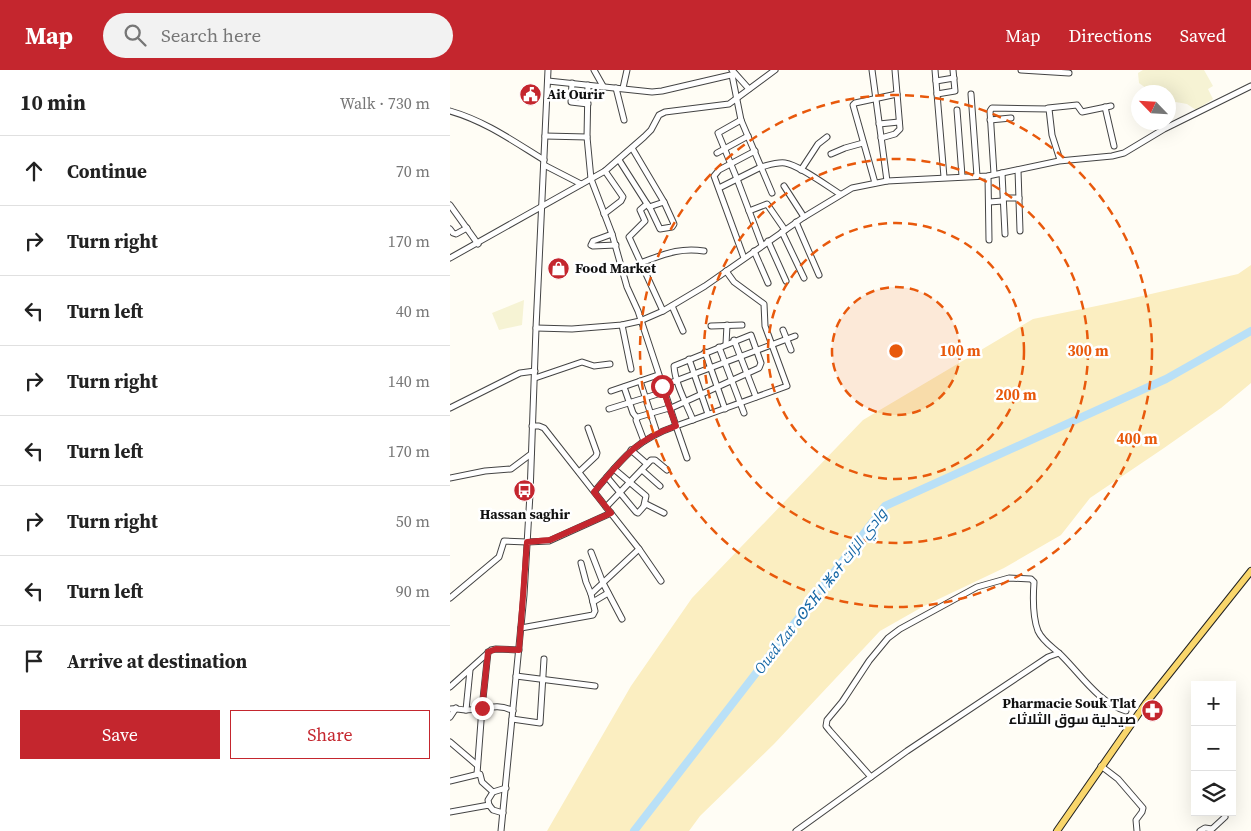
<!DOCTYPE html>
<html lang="en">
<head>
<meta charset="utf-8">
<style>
	:root { --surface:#fff; --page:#f2f2f2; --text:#222; --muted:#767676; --line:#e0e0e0; --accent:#c4262e }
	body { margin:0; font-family:"Source Serif 4",Cairo,"Noto Sans Tifinagh",serif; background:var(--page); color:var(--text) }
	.controls { position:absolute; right:15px; bottom:15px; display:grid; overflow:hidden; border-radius:0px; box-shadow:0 5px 20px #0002 }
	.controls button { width:45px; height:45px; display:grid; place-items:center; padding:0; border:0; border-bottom:1px solid var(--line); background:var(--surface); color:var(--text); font:25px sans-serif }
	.compass { position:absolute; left:681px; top:15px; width:45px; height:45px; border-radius:50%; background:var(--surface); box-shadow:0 5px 20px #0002; rotate:295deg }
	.stop { position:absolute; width:15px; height:15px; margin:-11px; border:4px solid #c4262e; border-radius:50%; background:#fff }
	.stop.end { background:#c4262e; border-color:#fff; box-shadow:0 1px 5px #0008 }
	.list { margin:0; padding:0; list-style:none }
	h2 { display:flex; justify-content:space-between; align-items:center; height:65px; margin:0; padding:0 20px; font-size:21px }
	h2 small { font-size:16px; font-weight:400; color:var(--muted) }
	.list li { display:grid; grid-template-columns:32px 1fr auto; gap:15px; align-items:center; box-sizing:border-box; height:70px; padding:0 20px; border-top:1px solid var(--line) }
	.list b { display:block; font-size:19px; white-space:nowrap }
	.list em { font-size:16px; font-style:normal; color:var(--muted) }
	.actions { display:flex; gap:10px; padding:15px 20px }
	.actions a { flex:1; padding:11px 0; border:1px solid var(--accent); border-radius:0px; text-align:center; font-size:18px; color:var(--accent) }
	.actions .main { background:var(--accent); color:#fff }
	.icon { flex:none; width:28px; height:28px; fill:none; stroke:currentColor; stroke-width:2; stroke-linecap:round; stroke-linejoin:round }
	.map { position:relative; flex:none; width:801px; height:761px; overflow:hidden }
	header { display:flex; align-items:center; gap:30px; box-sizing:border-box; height:70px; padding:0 25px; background:var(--accent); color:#fff }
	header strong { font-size:24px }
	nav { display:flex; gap:28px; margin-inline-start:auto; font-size:18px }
	.search { width:350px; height:45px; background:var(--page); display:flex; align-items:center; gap:12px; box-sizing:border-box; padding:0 18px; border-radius:28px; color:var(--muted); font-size:19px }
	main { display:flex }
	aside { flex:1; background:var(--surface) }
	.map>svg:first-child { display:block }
	.farmland { fill:#f6f3d4 }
	.sand { fill:#fbeec1 }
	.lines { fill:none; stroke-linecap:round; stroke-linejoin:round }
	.river { stroke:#b9e0f7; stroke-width:8 }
	.minor-casing { stroke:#444; stroke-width:7 }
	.major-casing { stroke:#222; stroke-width:8 }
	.minor { stroke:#fff; stroke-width:5 }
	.major { stroke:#f9d66b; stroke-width:6 }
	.route { stroke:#c4262e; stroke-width:6 }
	.ring { fill:none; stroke:#e8590c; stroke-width:2.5; stroke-dasharray:9 6 }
	.labels { text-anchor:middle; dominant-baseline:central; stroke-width:5; stroke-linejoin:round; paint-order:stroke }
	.poi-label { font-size:14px; font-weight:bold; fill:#111; stroke:#fff; text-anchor:start }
	.water-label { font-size:15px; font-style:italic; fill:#1768a6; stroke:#fff }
	.centre { fill:#e8590c; stroke:#fff; stroke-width:2.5 }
	.ring-label { font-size:15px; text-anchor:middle; font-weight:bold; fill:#e8590c; stroke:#fff; stroke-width:5; stroke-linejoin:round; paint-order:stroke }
</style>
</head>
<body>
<header>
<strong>Map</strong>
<div class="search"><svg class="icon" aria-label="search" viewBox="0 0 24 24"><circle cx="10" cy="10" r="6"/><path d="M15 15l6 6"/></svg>Search here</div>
<nav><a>Map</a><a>Directions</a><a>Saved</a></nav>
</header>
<main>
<aside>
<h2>10 min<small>Walk · 730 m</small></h2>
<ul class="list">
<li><svg class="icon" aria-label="ahead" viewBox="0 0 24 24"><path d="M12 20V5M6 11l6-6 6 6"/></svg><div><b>Continue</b></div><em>70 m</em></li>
<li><svg class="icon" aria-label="right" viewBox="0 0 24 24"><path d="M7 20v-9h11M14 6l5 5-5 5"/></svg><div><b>Turn right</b></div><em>170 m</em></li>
<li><svg class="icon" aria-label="left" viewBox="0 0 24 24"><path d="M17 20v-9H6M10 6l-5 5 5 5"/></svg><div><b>Turn left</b></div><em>40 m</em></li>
<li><svg class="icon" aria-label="right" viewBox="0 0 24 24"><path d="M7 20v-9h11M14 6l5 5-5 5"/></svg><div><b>Turn right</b></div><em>140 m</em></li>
<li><svg class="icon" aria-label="left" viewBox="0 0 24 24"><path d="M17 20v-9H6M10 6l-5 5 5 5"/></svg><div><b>Turn left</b></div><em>170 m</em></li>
<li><svg class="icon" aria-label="right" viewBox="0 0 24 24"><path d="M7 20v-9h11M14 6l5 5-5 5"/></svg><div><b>Turn right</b></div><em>50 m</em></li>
<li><svg class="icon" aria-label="left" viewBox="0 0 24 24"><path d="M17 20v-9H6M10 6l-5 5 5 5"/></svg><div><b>Turn left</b></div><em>90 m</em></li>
<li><svg class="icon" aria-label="arrive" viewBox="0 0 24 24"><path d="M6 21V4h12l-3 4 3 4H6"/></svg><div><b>Arrive at destination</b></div></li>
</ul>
<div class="actions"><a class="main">Save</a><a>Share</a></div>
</aside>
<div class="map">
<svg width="801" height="761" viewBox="0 0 801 761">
	<rect width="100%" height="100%" fill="#fffdf5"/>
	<g class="farmland">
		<path d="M693 0H754L763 16 758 19 763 29 746 40 737 34 720 31 718 22H717L716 18 700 21 689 13 688 3Z"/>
		<path d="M74 230 72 255 49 260 42 243Z"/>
	</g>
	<path class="sand" d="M801 195V313L771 338 714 378 640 428 611 465 554 498 474 536 430 561 324 674 250 746 239 761H97L181 616 242 528 413 350 583 249 666 232 788 204Z"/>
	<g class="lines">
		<path class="river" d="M184 761 435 436 716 309 801 261"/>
		<defs>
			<g id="minor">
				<path d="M144 0 153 16"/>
				<path d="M282 0 299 19"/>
				<path d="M422 0 437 111"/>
				<path d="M485 0 494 107"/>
				<path d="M571 0 619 3"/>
				<path d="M282 5 291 50 311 97C319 95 327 92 335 93 349 95 377 116 390 124"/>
				<path d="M98 11 202 22 212 21 285 4"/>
				<path d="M486 11 504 8"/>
				<path d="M122 13 121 32 138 34"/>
				<path d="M138 15 137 67 141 109 162 164 177 217 188 241 226 356C185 370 171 390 145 421"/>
				<path d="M166 18 174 50"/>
				<path d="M173 18 177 0"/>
				<path d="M487 24 505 21 503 0"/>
				<path d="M521 24 527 106"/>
				<path d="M655 37 664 76"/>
				<path d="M598 38 627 35 632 42 661 36"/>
				<path d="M507 40 512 106"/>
				<path d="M0 41C35 51 63 71 94 90"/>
				<path d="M291 50 268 63 287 109 312 175"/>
				<path d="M540 50 561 48"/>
				<path d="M429 54 449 52"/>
				<path d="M95 66 137 67"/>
				<path d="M431 68 445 64 450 59 445 0"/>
				<path d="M267 83 298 66"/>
				<path d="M381 84 395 78 413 73"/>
				<path d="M169 90 199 137 214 132 182 78"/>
				<path d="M94 95 131 114"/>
				<path d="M351 100 368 74 377 67"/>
				<path d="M568 100 570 161"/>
				<path d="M552 103 555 164"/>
				<path d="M544 104 540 41 542 38 599 39 602 65 610 90"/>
				<path d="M538 106 539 170"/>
				<path d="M425 113 403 35 405 33 447 24"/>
				<path d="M334 116 354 147"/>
				<path d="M269 118 311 97 322 123"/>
				<path d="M554 128H569"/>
				<path d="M539 132 553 131"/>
				<path d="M197 134 190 140 195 151 179 167 213 241"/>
				<path d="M0 135 28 174"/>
				<path d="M200 138 210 159 222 157 224 154 214 132"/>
				<path d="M299 141 317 134 335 160"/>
				<path d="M154 144 171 131 173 127 155 101"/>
				<path d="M346 152 369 205"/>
				<path d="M0 159 3 163 6 164 17 158"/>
				<path d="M332 162 354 208"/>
				<path d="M162 164 143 171 141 175 143 176 166 175"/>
				<path d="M318 171 336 211"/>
				<path d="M304 181 318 213"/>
				<path d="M0 188 155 101 194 67 201 60 209 45 215 42 279 34 325 0"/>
				<path d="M294 188 264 106 269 100 305 81"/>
				<path d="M190 193C213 185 229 177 254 181"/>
				<path d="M222 236 233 261"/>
				<path d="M172 255 181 299"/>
				<path d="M261 256 292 255"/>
				<path d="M86 258 122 259 172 255 190 251 213 241 255 216 354 147 402 118 437 111 538 106 609 91 662 86 674 83 714 59 801 16"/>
				<path d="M333 260 341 280"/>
				<path d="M284 270 306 327"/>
				<path d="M276 274 277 255"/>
				<path d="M269 277 294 343"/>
				<path d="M255 282 275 339"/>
				<path d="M239 289 258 344"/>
				<path d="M85 308 132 292 144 296 160 294"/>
				<path d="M190 311 207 363"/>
				<path d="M212 316 345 266"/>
				<path d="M174 317 183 343 187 348"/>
				<path d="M161 321 208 305"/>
				<path d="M0 338 70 303 85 301"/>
				<path d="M159 339 214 322"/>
				<path d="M219 339 309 298 311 293 301 265 224 296C225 313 236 333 243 350"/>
				<path d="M194 371 186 350 188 347 219 338"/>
				<path d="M181 380 197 394"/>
				<path d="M237 388 226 356 337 316 315 256 314 234 284 212 276 201"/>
				<path d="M164 399 196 426 194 435"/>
				<path d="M192 400 210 416"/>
				<path d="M129 402 146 386 147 383 138 358"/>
				<path d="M157 407 186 442 188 443 196 434 214 443"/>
				<path d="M0 408 35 401 61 399 81 384"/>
				<path d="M156 437 201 390H205L217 400"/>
				<path d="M189 479 211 511"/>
				<path d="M141 482 153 513 172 549"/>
				<path d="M131 493 136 512 141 524"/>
				<path d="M0 528 49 487 54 471 77 472 99 471 161 443"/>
				<path d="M143 532 158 523"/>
				<path d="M71 558 143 545 145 541 141 524 189 479 94 358 89 356H82"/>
				<path d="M38 582 32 638 27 704H30L32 712 43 722"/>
				<path d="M66 606 145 616"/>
				<path d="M0 617 41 580 46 579 69 580"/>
				<path d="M0 639C6 638 10 640 16 640 32 640 48 632 63 641"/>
				<path d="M16 640 20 600"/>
				<path d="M0 647 6 638"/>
				<path d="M62 649 90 653 94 589"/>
				<path d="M0 672 27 695"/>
				<path d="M651 696 668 709 693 738 692 742 686 750 687 761"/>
				<path d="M421 707 380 661 376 656 377 650 392 632 419 591 438 568 450 559 527 517 559 508 581 509 584 512C583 526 583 548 588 561 593 572 604 578 612 586 632 606 648 632 676 641"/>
				<path d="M0 711 29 704"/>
				<path d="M39 735 38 730 43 722 56 718"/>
				<path d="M0 742 39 735 43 740 53 743"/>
				<path d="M51 761 74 525 80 424 86 258 98 0"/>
				<path d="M346 761 457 681 598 587 609 583"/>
				<path d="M750 761 755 758 762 759 775 747"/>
			</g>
			<path id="major" d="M607 761 696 633 801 501"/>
		</defs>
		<use href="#minor" class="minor-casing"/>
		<use href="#major" class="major-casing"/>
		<use href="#minor" class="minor"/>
		<use href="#major" class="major"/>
	</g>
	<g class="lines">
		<path class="route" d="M32 638 38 582 46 579 69 580 77 472 100 470 161 443 144 422C172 390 184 370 226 356L212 316"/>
	</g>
	<circle cx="446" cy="281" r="64" fill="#e8590c" fill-opacity=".12"/>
	<g class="ring">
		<circle cx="446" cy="281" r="64"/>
		<circle cx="446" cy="281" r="128"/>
		<circle cx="446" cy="281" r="192"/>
		<circle cx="446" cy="281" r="256"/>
	</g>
	<defs>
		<symbol id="civic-disc" viewBox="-11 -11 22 22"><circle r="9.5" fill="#c4262e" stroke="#fff"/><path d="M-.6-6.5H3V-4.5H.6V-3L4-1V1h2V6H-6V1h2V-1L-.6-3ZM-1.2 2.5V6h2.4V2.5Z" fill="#fff"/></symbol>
		<symbol id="shop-disc" viewBox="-11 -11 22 22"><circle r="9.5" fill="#c4262e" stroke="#fff"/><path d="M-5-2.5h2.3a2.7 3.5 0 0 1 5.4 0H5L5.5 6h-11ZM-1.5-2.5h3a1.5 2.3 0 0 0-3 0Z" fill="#fff"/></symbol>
		<symbol id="bus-disc" viewBox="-11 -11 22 22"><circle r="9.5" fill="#c4262e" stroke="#fff"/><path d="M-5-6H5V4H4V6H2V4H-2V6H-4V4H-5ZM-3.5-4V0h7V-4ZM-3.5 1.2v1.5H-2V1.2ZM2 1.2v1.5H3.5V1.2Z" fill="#fff"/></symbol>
		<symbol id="pharmacy-disc" viewBox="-11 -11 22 22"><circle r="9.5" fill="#c4262e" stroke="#fff"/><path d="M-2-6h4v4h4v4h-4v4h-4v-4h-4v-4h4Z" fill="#fff"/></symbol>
	</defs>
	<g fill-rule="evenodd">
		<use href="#civic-disc" x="68" y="12" width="25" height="25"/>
		<use href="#shop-disc" x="96" y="186" width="25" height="25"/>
		<use href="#bus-disc" x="62" y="408" width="25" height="25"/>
		<use href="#pharmacy-disc" x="690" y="628" width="25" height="25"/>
	</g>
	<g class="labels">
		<g class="poi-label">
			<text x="97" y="24">Ait Ourir</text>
			<text x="125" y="198">Food Market</text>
			<text x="75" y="444" text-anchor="middle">Hassan saghir</text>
			<text x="686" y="633" text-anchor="end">Pharmacie Souk Tlat<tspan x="686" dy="16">صيدلية سوق الثلاثاء</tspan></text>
		</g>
		<g class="water-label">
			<text transform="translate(370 521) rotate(-52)">Oued Zat ⴰⵙⵉⴼ ⵏ ⵥⴰⵜ وادي الزات</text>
		</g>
	</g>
	<circle cx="446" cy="281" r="8" class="centre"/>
	<g class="ring-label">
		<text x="510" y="286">100 m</text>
		<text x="638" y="286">300 m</text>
		<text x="566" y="330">200 m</text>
		<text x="687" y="374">400 m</text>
	</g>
</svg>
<div class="controls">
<button>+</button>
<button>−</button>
<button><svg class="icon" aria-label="layers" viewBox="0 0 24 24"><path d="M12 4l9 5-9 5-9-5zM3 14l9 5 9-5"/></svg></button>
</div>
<svg class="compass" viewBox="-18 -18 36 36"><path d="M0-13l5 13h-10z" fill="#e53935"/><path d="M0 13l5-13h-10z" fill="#767676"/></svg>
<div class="stop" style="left:212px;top:316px"></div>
<div class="stop end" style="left:32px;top:638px"></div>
</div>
</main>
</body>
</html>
